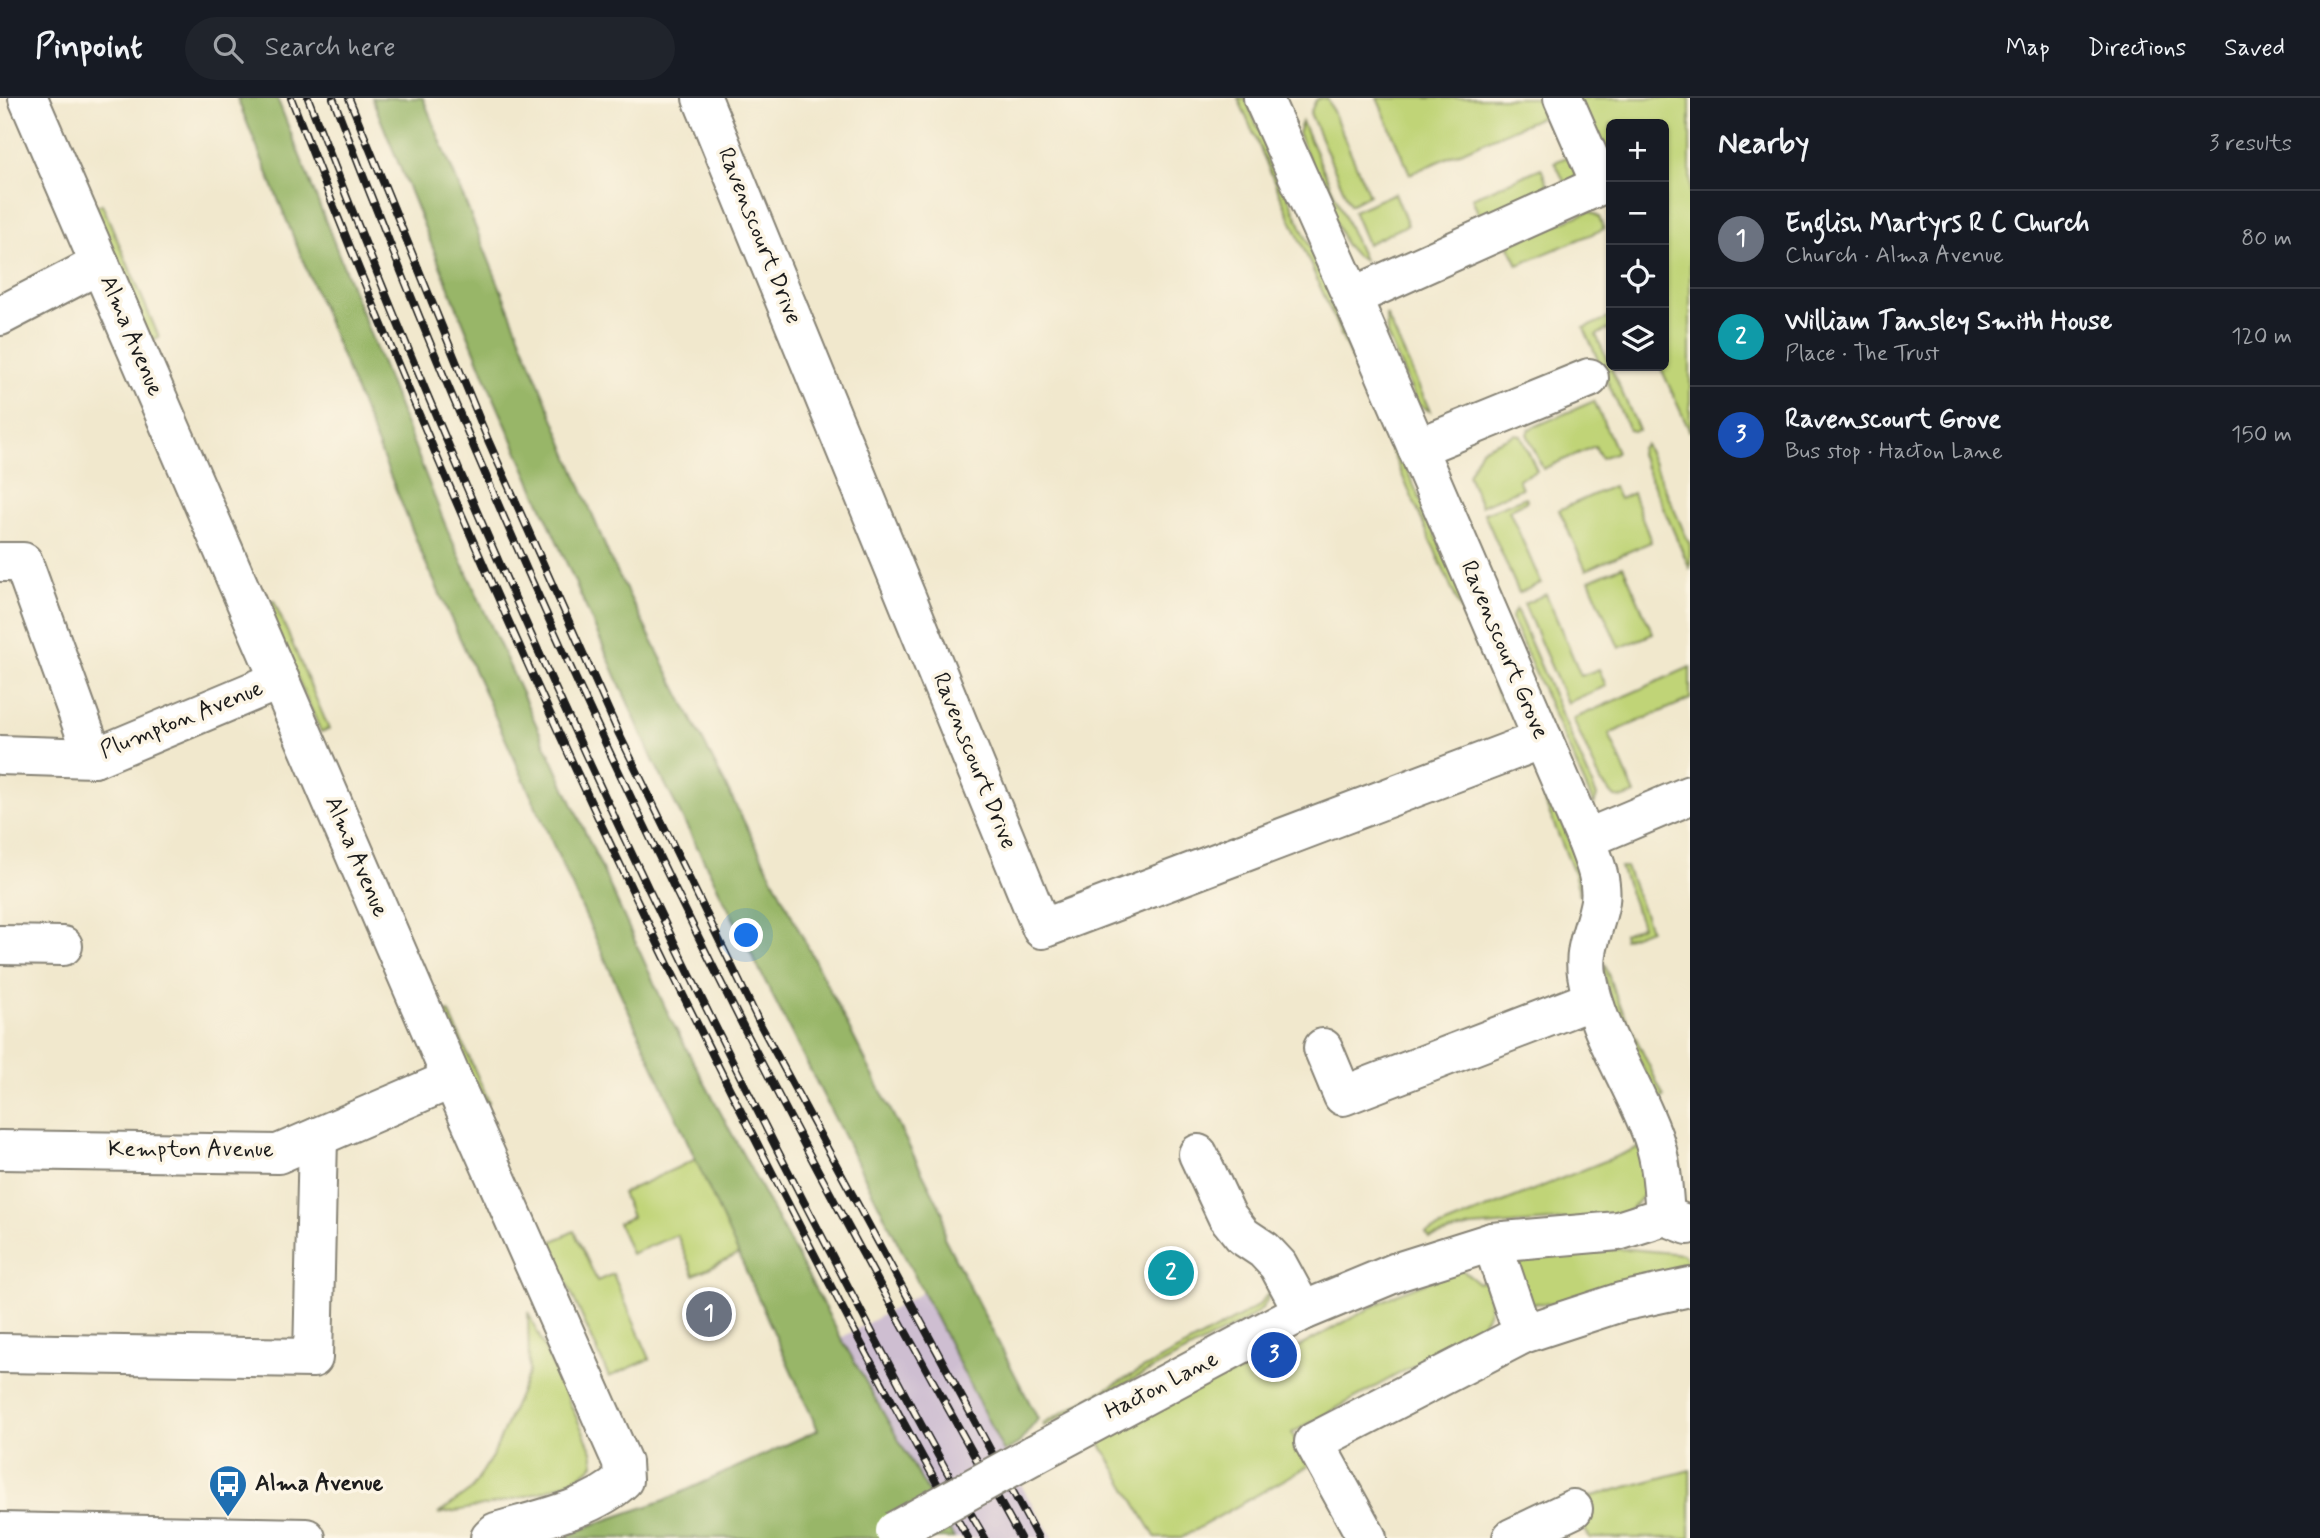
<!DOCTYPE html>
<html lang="en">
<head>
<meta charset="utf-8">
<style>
	:root { --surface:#171b24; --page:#20242c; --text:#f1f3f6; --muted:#9ea1a6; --line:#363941; --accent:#b45309 }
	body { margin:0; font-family:Mynerve,sans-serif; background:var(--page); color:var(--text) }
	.controls { position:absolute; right:21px; top:21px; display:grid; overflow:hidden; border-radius:10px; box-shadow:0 2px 5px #0004 }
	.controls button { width:63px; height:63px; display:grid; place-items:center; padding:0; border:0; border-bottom:2px solid var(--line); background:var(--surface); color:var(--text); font:35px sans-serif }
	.you { position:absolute; left:747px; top:838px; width:24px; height:24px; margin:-18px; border:5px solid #fff; border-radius:50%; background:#1a73e8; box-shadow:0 0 0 10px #1a73e833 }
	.badge { display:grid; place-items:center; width:46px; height:46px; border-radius:50%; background:var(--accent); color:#fff; font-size:23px; font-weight:700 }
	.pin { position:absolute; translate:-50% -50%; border:4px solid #fff; box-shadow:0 2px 7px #0006 }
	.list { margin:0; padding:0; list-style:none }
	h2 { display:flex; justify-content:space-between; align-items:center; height:91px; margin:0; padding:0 28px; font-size:30px }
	h2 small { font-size:23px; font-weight:400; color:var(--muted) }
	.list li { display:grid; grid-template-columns:46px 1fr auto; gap:21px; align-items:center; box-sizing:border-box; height:98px; padding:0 28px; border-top:2px solid var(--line) }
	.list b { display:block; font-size:26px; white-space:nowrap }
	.list p { margin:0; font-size:23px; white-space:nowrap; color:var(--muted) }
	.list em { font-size:23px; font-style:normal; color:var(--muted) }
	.icon { flex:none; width:38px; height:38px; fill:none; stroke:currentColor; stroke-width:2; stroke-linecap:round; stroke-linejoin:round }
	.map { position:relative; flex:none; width:1690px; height:1440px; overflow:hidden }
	header { display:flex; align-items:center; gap:42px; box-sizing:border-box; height:98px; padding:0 35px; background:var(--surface); border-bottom:2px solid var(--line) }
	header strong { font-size:33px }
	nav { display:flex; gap:38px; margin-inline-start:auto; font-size:24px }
	.search { width:490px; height:63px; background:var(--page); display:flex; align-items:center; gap:18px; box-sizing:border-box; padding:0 24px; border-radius:38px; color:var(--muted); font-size:26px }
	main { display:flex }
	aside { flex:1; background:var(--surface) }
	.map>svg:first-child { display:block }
	.industrial { fill:#cebed1 }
	.green { fill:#c0d477; stroke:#6e784a; stroke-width:2 }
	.forest { fill:#98b668; stroke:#5a6942; stroke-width:2 }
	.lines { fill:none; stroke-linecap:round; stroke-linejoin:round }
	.minor-casing { stroke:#868274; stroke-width:42 }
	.minor { stroke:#fff; stroke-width:38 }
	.rail-casing { stroke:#1c1c1c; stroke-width:8 }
	.rail { stroke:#fcf5e5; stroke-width:5; stroke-dasharray:16; stroke-linecap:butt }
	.minor-bridge-casing { stroke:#868274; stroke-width:42; stroke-linecap:butt }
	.minor-bridge { stroke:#fff; stroke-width:38 }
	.labels { text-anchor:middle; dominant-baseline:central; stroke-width:7; stroke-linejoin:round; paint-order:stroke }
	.street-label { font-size:23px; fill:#1c1c1c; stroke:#fcf5e5 }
	.poi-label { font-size:23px; font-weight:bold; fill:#1c1c1c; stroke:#fcf5e5; text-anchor:start }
</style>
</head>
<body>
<header>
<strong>Pinpoint</strong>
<div class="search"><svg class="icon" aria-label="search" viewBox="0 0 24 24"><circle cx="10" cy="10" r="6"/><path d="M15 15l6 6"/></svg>Search here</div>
<nav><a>Map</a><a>Directions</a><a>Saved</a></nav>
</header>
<main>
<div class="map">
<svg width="1690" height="1440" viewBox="0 0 1690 1440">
	<rect width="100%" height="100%" fill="#fcf5e5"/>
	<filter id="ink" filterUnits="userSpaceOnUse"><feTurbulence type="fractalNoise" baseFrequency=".0143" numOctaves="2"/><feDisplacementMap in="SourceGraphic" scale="14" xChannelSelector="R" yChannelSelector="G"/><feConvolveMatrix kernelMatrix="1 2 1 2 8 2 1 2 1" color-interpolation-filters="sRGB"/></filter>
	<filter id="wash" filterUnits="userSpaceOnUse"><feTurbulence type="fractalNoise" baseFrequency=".00686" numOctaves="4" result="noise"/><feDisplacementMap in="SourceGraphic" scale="28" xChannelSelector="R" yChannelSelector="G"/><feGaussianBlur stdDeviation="1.57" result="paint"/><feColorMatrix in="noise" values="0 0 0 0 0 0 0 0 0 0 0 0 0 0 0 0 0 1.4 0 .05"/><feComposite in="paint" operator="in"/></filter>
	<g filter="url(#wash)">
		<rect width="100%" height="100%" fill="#f1e8cd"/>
		<path class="industrial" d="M923 1194 1027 1398 1053 1440H954L841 1240Z"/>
		<g class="green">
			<path d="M1238 0H1245L1506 599 1500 602Z"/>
			<path d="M1320 0H1327L1328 2 1369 97 1350 107 1310 15 1316 2Z"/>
			<path d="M1377 0H1550L1577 66 1576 78 1567 90 1555 64 1569 58 1550 15 1410 76Z"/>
			<path d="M1574 0H1690V334L1660 268H1664V26H1611V85Z"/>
			<path d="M1302 24 1364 162 1356 158 1345 146 1298 35Z"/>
			<path d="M1541 70 1552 97 1483 127 1472 100Z"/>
			<path d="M1395 95 1408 127 1367 146 1353 113Z"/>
			<path d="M102 106 159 239 148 244 91 110Z"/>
			<path d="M1590 113 1599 119 1604 131 1518 167 1508 146Z"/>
			<path d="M1386 216 1430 313 1418 307 1387 237Z"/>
			<path d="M1611 219V230L1596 237 1639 332 1632 333 1628 330 1584 230Z"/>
			<path d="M1594 303 1617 354 1601 360 1595 348 1543 371 1527 336 1529 331Z"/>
			<path d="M1516 336 1521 338 1537 373 1518 381 1522 390 1481 408 1468 377 1481 351Z"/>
			<path d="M1645 346 1690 447V471L1640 356 1641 350Z"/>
			<path d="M1613 388 1619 401 1633 395 1651 444 1586 472 1559 412Z"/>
			<path d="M1526 399 1527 403 1509 412 1541 485 1519 495 1484 415Z"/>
			<path d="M1623 468 1653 536 1619 550 1589 482Z"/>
			<path d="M1546 496 1581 578 1599 571 1606 588 1567 605 1524 506Z"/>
			<path d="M274 503 329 631 321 634 265 506Z"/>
			<path d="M1516 511 1597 698 1594 707 1511 520Z"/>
			<path d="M1690 569V601L1609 636 1635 696 1624 700 1615 699 1601 684 1573 621Z"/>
			<path d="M1551 699C1564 731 1582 764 1580 798L1574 775 1544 702Z"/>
			<path d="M1620 769H1626L1650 831 1624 841 1623 836 1642 828Z"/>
			<path d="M1605 867 1614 894 1664 999 1658 1002 1608 894 1603 873Z"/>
			<path d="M449 914 489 1004 481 1007 441 917Z"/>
			<path d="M1640 1049C1646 1085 1655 1096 1621 1118L1471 1129 1429 1140 1426 1135Z"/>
			<path d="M696 1061 739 1156 694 1177 677 1137 631 1156 618 1125 632 1119 622 1095Z"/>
			<path d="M574 1133 597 1183 613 1176 650 1261 609 1279 549 1145Z"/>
			<path d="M1629 1151 1683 1156C1688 1163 1687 1167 1682 1174L1558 1206 1531 1205 1515 1169C1541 1147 1596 1152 1629 1151Z"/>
			<path d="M1461 1171 1478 1185 1485 1183C1492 1207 1493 1214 1476 1233L1292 1335 1308 1368 1181 1440H1156L1095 1337 1176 1294 1271 1264 1396 1196Z"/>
			<path d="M1270 1192C1266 1211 1259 1214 1243 1224L1044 1328 1043 1325 1243 1217 1260 1206Z"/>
			<path d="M528 1214 592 1353 594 1366C568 1396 477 1409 438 1416L472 1391 494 1355 529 1274Z"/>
			<path d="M1690 1372V1440H1590L1575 1416 1523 1440H1493L1570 1404Z"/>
		</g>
		<g class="forest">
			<path d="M237 0H277L447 431 670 920 841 1240 954 1440H563L592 1427 665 1402 818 1332 424 461Z"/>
			<path d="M372 0H423L610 460 943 1115 944 1139 1038 1321 1019 1345 1004 1354 653 662 491 293Z"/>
		</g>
	</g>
	<g filter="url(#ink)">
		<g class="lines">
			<defs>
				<g id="minor">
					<path d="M28 0 452 981 622 1364 623 1382C593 1411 536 1422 496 1434L490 1440"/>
					<path d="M702 0 1042 831 1543 641"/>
					<path d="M1263 0 1352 199 1586 741C1593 760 1603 782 1600 803 1596 828 1583 850 1587 876 1596 933 1634 985 1653 1039 1662 1065 1663 1091 1665 1118"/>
					<path d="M1352 199 1601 87 1563 0"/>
					<path d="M0 218 100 166"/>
					<path d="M1417 350 1589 280"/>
					<path d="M0 464H23L94 660"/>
					<path d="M0 657 94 660 280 582"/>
					<path d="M1586 741 1690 697"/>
					<path d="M0 847 63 848"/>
					<path d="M1323 950 1343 998 1592 902"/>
					<path d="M0 1052 278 1056 452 981"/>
					<path d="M1198 1056 1227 1118 1243 1138 1264 1152 1278 1167 1303 1213"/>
					<path d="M1492 1144 1523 1236"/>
					<path d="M0 1255 313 1260 318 1039"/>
					<path d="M1033 1357 1303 1213 1397 1174 1492 1144 1618 1133 1665 1118 1688 1127"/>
					<path d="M0 1434 306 1440"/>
					<path d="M1367 1440 1314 1344 1523 1236 1621 1204 1690 1189"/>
					<path d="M1512 1440 1573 1411"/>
				</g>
			</defs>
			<use href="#minor" class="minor-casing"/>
			<use href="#minor" class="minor"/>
			<defs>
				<g id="rail">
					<path d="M291 0C434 368 594 729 775 1080 837 1201 900 1322 968 1440"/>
					<path d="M308 0C453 376 618 744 803 1102 862 1215 920 1329 985 1440"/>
					<path d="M333 0C454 317 591 629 745 932 832 1104 927 1272 1020 1440"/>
					<path d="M349 0 488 342 619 636 760 926 1038 1440"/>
				</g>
			</defs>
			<use href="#rail" class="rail-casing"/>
			<use href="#rail" class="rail"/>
			<defs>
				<path id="minor-bridge" d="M895 1433 1033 1357"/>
			</defs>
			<use href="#minor-bridge" class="minor-bridge-casing"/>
			<use href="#minor-bridge" class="minor-bridge"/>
		</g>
	</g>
	<defs>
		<symbol id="bus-pin" viewBox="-11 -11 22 30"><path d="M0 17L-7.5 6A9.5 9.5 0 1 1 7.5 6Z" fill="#1f6fb2" stroke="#fcf5e5"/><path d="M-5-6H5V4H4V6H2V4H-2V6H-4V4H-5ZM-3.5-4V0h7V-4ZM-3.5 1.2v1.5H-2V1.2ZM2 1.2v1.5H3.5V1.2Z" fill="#fff"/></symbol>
	</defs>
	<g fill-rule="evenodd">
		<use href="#bus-pin" x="206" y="1364" width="44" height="60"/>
	</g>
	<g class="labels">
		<g class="street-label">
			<text transform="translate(759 138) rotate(68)">Ravenscourt Drive</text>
			<text transform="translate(131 238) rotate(67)">Alma Avenue</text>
			<text transform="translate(1504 552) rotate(67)">Ravenscourt Grove</text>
			<text transform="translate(182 622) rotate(-22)">Plumpton Avenue</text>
			<text transform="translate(974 663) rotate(68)">Ravenscourt Drive</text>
			<text transform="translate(356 759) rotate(67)">Alma Avenue</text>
			<text x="191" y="1052">Kempton Avenue</text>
			<text transform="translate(1162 1288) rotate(-27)">Hacton Lane</text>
		</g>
		<g class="poi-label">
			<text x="255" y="1386">Alma Avenue</text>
		</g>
	</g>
</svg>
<div class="controls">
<button>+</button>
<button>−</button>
<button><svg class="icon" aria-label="locate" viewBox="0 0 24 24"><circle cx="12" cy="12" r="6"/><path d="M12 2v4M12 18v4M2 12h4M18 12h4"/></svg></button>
<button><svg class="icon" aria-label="layers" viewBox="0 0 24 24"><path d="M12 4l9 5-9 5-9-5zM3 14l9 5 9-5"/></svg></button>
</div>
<div class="you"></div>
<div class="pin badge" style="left:709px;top:1216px;background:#6b7280">1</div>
<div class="pin badge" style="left:1171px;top:1175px;background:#0f9aa8">2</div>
<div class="pin badge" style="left:1274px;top:1257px;background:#1a4fb4">3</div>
</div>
<aside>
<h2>Nearby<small>3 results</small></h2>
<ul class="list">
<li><span class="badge" style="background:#6b7280">1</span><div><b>English Martyrs R C Church</b><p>Church · Alma Avenue</p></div><em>80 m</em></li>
<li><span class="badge" style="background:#0f9aa8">2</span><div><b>William Tansley Smith House</b><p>Place · The Trust</p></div><em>120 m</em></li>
<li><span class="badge" style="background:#1a4fb4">3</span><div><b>Ravenscourt Grove</b><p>Bus stop · Hacton Lane</p></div><em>150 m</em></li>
</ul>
</aside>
</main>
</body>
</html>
